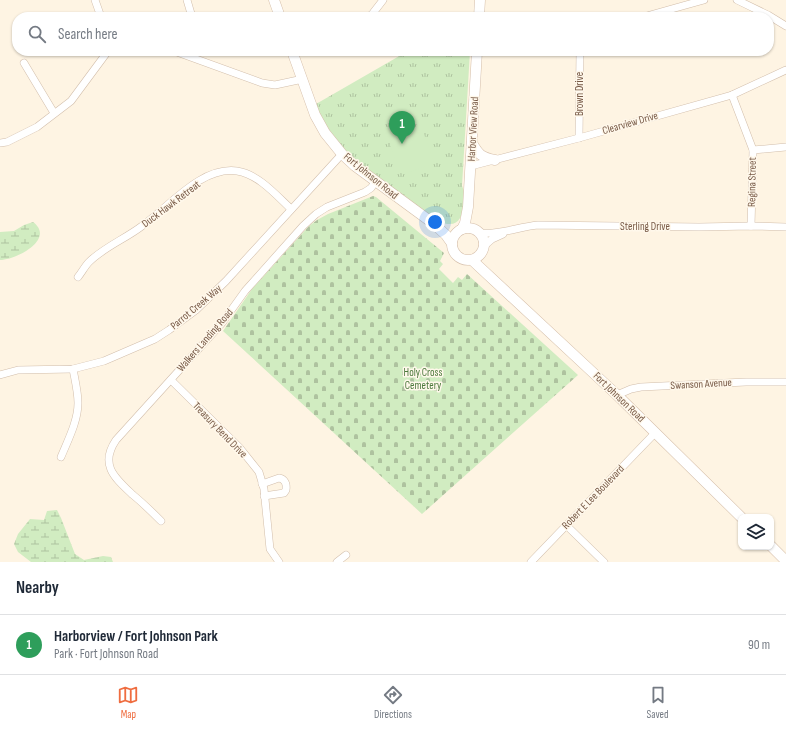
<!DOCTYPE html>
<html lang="en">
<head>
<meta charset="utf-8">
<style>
	:root { --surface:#fff; --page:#f2f2f3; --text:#1f2937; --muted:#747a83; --line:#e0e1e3; --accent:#ef6d40 }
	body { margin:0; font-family:"Sofia Sans Condensed",sans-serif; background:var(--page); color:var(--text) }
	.controls { position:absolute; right:12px; bottom:12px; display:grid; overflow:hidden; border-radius:8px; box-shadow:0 1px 3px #0004 }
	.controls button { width:36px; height:36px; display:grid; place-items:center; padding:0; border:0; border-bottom:1px solid var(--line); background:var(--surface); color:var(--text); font:20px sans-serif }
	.you { position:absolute; left:435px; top:222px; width:14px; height:14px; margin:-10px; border:3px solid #fff; border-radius:50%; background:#1a73e8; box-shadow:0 0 0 6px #1a73e833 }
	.badge { display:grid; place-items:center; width:26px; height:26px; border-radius:50%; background:var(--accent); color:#fff; font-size:13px; font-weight:700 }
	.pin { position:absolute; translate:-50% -33px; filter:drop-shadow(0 1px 2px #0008) }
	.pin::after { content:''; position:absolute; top:21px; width:14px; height:12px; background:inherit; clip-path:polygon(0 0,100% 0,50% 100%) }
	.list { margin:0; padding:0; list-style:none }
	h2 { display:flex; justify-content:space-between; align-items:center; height:52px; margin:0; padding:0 16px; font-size:17px }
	h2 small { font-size:13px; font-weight:400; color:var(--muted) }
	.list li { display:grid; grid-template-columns:26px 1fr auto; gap:12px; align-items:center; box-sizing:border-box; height:60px; padding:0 16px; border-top:1px solid var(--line) }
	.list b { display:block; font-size:15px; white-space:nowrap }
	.list p { margin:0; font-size:13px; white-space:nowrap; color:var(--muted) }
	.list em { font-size:13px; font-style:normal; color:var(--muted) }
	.icon { flex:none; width:22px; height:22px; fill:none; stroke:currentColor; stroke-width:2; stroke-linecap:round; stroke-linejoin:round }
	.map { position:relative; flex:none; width:786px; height:562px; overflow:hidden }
	.search { position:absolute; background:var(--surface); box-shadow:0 1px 3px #0004; left:12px; right:12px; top:12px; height:44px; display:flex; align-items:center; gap:10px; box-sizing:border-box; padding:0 14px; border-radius:16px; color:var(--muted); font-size:15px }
	.sheet { height:112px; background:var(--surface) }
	nav { display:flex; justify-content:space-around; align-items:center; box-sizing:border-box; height:56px; border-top:1px solid var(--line); background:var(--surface); font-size:11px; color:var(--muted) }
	nav a { display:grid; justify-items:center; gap:2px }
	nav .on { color:var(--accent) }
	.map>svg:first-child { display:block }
	.wetland { fill:url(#wetland-marsh) }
	.cemetery { fill:url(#cemetery-stones) }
	.park { fill:url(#park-tufts) }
	.pitch { fill:#d1ecc1 }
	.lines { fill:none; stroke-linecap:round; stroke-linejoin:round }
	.street-casing { stroke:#d2beab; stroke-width:8 }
	.secondary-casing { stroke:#d5bea9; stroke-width:11 }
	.street { stroke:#fff; stroke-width:7 }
	.secondary { stroke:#fff; stroke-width:10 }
	.labels { text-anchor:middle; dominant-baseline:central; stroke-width:3; stroke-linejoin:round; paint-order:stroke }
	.street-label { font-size:11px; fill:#785a47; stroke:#fff8eb }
	.park-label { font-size:11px; fill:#4c793c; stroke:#fff8eb }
</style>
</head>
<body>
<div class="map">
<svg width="786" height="562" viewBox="0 0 786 562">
	<defs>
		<pattern id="wetland-marsh" width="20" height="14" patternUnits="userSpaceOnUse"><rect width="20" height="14" fill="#d1ecc1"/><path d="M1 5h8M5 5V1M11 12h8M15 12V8" fill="none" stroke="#aec29f"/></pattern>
		<pattern id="cemetery-stones" width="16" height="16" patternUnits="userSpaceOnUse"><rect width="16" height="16" fill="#d1ecc1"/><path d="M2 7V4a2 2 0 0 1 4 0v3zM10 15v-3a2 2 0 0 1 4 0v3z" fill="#aec29f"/></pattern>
		<pattern id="park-tufts" width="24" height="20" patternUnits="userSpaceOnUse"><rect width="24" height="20" fill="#d1ecc1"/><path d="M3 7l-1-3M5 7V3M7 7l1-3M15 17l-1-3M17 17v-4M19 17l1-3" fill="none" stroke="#aec29f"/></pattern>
	</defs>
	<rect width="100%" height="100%" fill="#fef4e3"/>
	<g class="wetland">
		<path d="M33 222C56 239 16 260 0 260V232L14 231 24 225Z"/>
		<path d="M57 510 61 518 75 554 84 560 103 556 111 557 113 562H31L18 552 14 544 18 534 30 519 44 520 47 511Z"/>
	</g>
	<path class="cemetery" d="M373 196 376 197 444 253 440 261 443 264 439 269 453 283 458 277 462 280 467 274 578 375 422 514 223 331 252 289 309 226 317 220 328 214Z"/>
	<path class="park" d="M408 51H470L462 186C465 192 464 196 464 202 462 221 457 229 437 221L359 163 345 150 333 137 323 121 316 104Z"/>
	<path class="pitch" d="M420 132 424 134 434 164 403 174 399 172 390 144 392 140Z"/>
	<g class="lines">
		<defs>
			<g id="street">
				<path d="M95 0 101 17"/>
				<path d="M187 0 192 17"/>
				<path d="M737 0 768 15 786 26"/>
				<path d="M369 17 373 13 383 0"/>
				<path d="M643 17 704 0"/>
				<path d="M174 51 262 83 275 85 303 79"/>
				<path d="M24 63 54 113"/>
				<path d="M732 95 753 150 751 226"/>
				<path d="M579 138 580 51"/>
				<path d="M0 143 7 142 37 127 71 101 108 51"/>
				<path d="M753 150 786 147"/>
				<path d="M471 166 579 138 732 95 786 70"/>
				<path d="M480 233C500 235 518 227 538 225L699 227 751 226 786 227"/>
				<path d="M484 246 492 239 503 234"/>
				<path d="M78 277C82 272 85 266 89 262 104 247 125 239 142 226 169 207 201 166 237 171 258 174 276 195 291 209"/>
				<path d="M0 375 18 370 73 369 104 361 155 339 169 330 196 310 226 281 342 154"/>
				<path d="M171 380 239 447 259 472 264 489 270 549 279 562"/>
				<path d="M617 395 631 389 641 387 746 382H786"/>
				<path d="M61 457C68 440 78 421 78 403 78 392 75 380 73 369"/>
				<path d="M262 484 279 478C285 479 287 484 286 490L284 493 264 496"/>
				<path d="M161 521C152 512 143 503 133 495 115 478 99 465 116 440L222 323 245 291 303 226 316 214 327 207 365 192 371 188 376 181"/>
				<path d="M566 525 604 562"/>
				<path d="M337 562 346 555"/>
				<path d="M531 562 655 433"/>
			</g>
			<g id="secondary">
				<path d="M274 0 280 17"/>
				<path d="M479 17 480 0"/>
				<path d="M292 51 315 115 325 133 342 154 355 166 434 224 446 235 451 242"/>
				<path d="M472 143C479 155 481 157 495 160"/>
				<circle cx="468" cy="244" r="16"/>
				<path d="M462 229 465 223 468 207 477 51"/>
				<path d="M472 260 617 395 741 517"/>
				<path d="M771 546 786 561"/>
			</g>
		</defs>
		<use href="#street" class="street-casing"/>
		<use href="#secondary" class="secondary-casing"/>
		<use href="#street" class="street"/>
		<use href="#secondary" class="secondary"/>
	</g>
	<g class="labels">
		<g class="street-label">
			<text transform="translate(579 94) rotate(-90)">Brown Drive</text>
			<text transform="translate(630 123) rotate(-16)">Clearview Drive</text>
			<text transform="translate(473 129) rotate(-87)">Harbor View Road</text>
			<text transform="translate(371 176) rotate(39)">Fort Johnson Road</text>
			<text transform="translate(752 182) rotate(-89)">Regina Street</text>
			<text transform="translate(171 204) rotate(-37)">Duck Hawk Retreat</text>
			<text x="645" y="226">Sterling Drive</text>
			<text transform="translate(196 307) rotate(-40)">Parrot Creek Way</text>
			<text transform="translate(205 340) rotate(-49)">Walkers Landing Road</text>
			<text transform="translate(701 384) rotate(-3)">Swanson Avenue</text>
			<text transform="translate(619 397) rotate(44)">Fort Johnson Road</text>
			<text transform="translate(220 430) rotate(46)">Treasury Bend Drive</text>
			<text transform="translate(593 497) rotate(-46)">Robert E Lee Boulevard</text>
		</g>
		<g class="park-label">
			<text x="423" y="372">Holy Cross<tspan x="423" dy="13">Cemetery</tspan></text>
		</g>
	</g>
</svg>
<div class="controls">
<button><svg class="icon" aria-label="layers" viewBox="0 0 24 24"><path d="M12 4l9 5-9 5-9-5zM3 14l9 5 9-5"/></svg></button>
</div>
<div class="you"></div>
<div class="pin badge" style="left:402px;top:144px;background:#2e9e5b">1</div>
<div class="search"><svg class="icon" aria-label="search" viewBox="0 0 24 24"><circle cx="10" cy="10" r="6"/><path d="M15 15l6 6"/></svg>Search here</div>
</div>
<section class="sheet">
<h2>Nearby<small></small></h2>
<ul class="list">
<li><span class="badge" style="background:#2e9e5b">1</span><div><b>Harborview / Fort Johnson Park</b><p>Park · Fort Johnson Road</p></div><em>90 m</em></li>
</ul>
</section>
<nav>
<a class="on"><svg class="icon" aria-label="map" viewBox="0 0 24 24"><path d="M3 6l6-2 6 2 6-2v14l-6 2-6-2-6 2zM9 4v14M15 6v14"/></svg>Map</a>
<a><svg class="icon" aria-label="directions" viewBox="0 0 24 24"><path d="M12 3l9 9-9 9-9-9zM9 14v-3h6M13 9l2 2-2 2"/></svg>Directions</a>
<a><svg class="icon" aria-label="saved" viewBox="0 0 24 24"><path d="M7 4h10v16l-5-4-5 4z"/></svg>Saved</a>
</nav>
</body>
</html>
